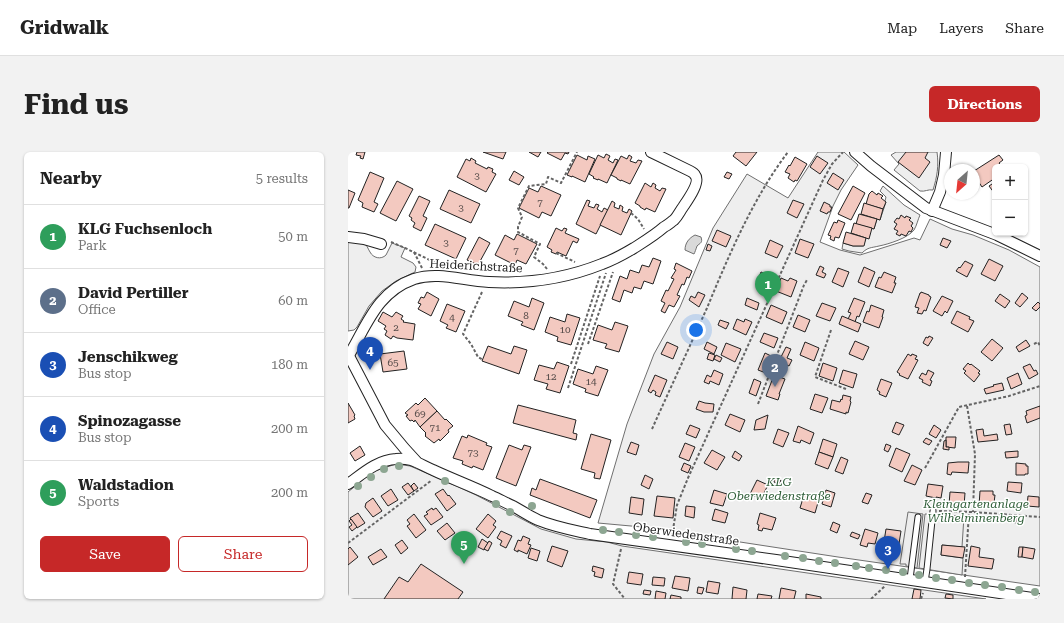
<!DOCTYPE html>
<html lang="en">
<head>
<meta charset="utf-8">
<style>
	:root { --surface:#fff; --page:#f2f2f2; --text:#222; --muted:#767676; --line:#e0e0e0; --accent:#c62828 }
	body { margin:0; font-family:"Roboto Serif",serif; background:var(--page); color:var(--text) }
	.controls { position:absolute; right:12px; top:12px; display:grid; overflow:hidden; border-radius:6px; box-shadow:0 1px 3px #0004 }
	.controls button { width:36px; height:36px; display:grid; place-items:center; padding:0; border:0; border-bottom:1px solid var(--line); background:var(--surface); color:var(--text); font:20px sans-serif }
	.compass { position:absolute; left:596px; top:12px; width:36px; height:36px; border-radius:50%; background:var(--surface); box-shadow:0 1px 3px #0004; rotate:207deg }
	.you { position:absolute; left:348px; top:178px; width:14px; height:14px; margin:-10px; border:3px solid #fff; border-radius:50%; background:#1a73e8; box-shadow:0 0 0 6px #1a73e833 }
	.badge { display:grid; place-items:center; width:26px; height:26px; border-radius:50%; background:var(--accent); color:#fff; font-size:13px; font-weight:700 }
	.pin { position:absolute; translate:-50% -33px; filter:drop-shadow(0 1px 2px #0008) }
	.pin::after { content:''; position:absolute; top:21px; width:14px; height:12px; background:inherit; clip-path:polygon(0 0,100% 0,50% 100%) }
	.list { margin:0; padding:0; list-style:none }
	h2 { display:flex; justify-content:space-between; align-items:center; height:52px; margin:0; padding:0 16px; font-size:17px }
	h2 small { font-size:13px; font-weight:400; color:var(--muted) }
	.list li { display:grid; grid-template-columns:26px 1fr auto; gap:12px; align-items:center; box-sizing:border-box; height:64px; padding:0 16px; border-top:1px solid var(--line) }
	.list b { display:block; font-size:15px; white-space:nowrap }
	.list p { margin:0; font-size:13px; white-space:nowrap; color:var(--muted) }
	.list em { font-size:13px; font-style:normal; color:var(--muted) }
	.actions { display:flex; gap:8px; padding:12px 16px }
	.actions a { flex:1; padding:9px 0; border:1px solid var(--accent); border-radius:6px; text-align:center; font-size:14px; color:var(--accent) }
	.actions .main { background:var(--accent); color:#fff }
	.map { position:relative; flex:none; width:692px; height:447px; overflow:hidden; border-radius:6px }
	header { display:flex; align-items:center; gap:24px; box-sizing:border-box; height:56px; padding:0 20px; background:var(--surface); border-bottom:1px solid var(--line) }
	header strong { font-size:19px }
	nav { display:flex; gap:22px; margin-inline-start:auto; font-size:14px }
	.intro { display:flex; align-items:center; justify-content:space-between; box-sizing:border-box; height:96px; padding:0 24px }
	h1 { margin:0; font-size:28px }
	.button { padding:10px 18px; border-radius:6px; background:var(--accent); color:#fff; font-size:14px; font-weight:700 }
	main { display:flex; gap:24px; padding:0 24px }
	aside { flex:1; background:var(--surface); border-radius:6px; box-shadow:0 1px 3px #0004 }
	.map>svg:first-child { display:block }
	.green { fill:#eee; stroke:#6f6f6f }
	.parking { fill:#ededed; stroke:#6f6f6f }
	.water { fill:#d9d9d9; stroke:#6f6f6f }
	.building { fill:#f3c9c0; stroke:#222 }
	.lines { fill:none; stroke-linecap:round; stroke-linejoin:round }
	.lane-casing { stroke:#222; stroke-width:7 }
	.street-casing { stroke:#222; stroke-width:12 }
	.path { stroke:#646464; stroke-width:2; stroke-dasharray:3 2; stroke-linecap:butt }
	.lane { stroke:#fff; stroke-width:5 }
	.street { stroke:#fff; stroke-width:10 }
	.tree { fill:#8da692 }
	.labels { text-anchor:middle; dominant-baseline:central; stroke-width:3; stroke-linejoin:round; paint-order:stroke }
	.number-label { font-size:10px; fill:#564c4a }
	.street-label { font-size:12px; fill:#222; stroke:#fff }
	.park-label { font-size:12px; font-style:italic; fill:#2f5e38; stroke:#fff }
</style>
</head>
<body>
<header>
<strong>Gridwalk</strong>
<nav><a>Map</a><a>Layers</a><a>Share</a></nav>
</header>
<div class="intro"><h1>Find us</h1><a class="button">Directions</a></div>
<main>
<aside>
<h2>Nearby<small>5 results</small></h2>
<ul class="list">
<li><span class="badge" style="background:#2e9e5b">1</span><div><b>KLG Fuchsenloch</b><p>Park</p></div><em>50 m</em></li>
<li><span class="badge" style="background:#5c6f8a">2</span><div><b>David Pertiller</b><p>Office</p></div><em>60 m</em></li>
<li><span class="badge" style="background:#1a4fb4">3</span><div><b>Jenschikweg</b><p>Bus stop</p></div><em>180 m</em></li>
<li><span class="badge" style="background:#1a4fb4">4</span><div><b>Spinozagasse</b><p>Bus stop</p></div><em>200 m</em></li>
<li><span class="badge" style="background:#2e9e5b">5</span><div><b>Waldstadion</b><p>Sports</p></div><em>200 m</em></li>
</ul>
<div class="actions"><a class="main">Save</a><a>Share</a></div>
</aside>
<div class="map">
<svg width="692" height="447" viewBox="0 0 692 447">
	<rect width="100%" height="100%" fill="#fff"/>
	<g class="green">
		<path d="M470 0H496L510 13 493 38 485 54 472 90 492 98 512 103 566 86 572 88 582 67 604 77 625 83 661 98 692 115V434L490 405 294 375 250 371 279 272 306 202 332 155 365 76 399 22 440 46Z"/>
		<path d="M548 0H589C591 14 589 25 585 38 580 37 577 40 572 39L546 18 551 12 543 3Z"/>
		<path d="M535 34 556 53 572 63C570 67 569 73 566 78 560 86 541 92 531 94 523 96 520 95 514 101L501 99 494 97 495 91 505 94H515L518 86 524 76 526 77 529 67 532 68 538 50 537 49 538 45 532 39Z"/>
		<path d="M0 89 17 92C20 95 20 97 22 100 25 106 33 108 38 103 40 99 42 95 44 91L57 96 53 105 65 111 68 115 67 120 48 129 34 139 21 154 9 175 6 178 0 179Z"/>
		<path d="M48 312 62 314 88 325 128 343 193 377 228 387 259 390 274 394 638 447H0V340L18 325 27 319Z"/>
	</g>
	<g class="parking">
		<path d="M560 360 575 362 569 416 558 414V412H552Z"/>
		<path d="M577 362 616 364 614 395 594 393 593 403 615 406 614 423 571 416Z"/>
	</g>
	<path class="water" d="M347 83 353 85C355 91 352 91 349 94 348 97 347 100 346 102L337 98C337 91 341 86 347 83Z"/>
	<g class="building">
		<path d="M9 0H17L15 7 12 6 13 4 8 3Z"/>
		<path d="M135 0H158L155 7Z"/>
		<path d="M181 0H193L190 5Z"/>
		<path d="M200 0H221L220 2 217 1 213 8 199 1Z"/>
		<path d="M388 0H409L398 14 385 4Z"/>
		<path d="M558 0H580L577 6 582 10 571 26 550 10Z"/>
		<path d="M258 2 262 4 260 8 265 11 267 7 270 8 259 31 250 27V28L245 26 246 25 241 22 250 3 256 6Z"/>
		<path d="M229 3 239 8 240 4 247 7 237 30 224 24V25L219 23Z"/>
		<path d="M281 3 284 5 282 9 288 11 290 8 294 9 282 32 273 28V29L269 27V26L263 23 273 4 279 7Z"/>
		<path d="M651 3 655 8 651 11 654 15H647V26L634 35 626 23V19Z"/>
		<path d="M469 4 480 11 472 22 462 15Z"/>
		<path d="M447 5 459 12 449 29 447 28 446 30 440 26 442 22 437 20 441 13 442 14Z"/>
		<path d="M123 6 128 9 127 11 139 17 140 15 145 17 144 20 148 22 138 40 109 25 118 7 122 9Z"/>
		<path d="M166 19 176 25 171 33 161 28Z"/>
		<path d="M22 20 36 26 26 50 30 52 26 60 14 55 15 51 10 48Z"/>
		<path d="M379 20 384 22 381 27 376 25Z"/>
		<path d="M485 21 496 28 490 38 479 31Z"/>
		<path d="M49 29 65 37 48 69 32 61Z"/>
		<path d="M647 30V42L641 34Z"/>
		<path d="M297 31 303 35 305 31 308 33 307 36 312 39 314 36 318 37 307 60 298 56 297 58 292 55V54L287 51Z"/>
		<path d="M193 34 213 43 203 64 194 60 191 66 171 56 181 36 190 40Z"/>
		<path d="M505 34 517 41 503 68 490 62Z"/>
		<path d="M0 38 7 41 1 56H0Z"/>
		<path d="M101 38 132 52 123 71 92 57Z"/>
		<path d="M524 39 529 43 530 41 535 44 533 46 538 50 535 57 518 52 521 42Z"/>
		<path d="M71 44 82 49 75 64 79 66 73 79 65 75 67 71 63 68 64 66 61 64Z"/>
		<path d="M239 48 242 49 240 54 246 56 248 52 251 53 249 57 254 60 256 56 260 58 248 82 228 72Z"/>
		<path d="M445 48 456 52 449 66 439 61Z"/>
		<path d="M264 49 267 51 266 55 271 57 272 53 275 55 274 59 279 61 281 57 284 59 273 83 252 73Z"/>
		<path d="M476 50 482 53V55H484L482 60H480L479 62 472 59Z"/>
		<path d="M516 51 535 57 532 68 513 62Z"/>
		<path d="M511 62 529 67 526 77 508 72Z"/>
		<path d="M553 63 557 66 558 64 563 66 561 68 565 71 563 74 565 76 563 80 561 79 558 84 553 82 552 84 548 82 550 79 546 77 549 72 546 70 549 66 551 67Z"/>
		<path d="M490 68 497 71 491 86 487 85 486 89 482 87 483 84 480 83 486 70 489 71Z"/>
		<path d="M506 71 524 76 521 87 503 81Z"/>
		<path d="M87 72 118 86 108 107 77 93Z"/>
		<path d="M208 76 214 79 216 76 219 77 217 81 231 87 229 91 225 89 218 104 209 100 208 102 203 100 204 98 199 95Z"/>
		<path d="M369 78 383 84 378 95 364 89Z"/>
		<path d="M498 80 518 86 516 94H505L495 91Z"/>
		<path d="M169 82 189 92 178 112 169 108 167 113 147 103 157 83 166 88Z"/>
		<path d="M131 85 142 91 130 113 119 108Z"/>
		<path d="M595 86 603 89 599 96 592 93Z"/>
		<path d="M452 87 466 92 460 106 447 101Z"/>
		<path d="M422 88 435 94 429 106 417 101Z"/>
		<path d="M360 92 364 94 362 99 358 98Z"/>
		<path d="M305 106 313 109 305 132 296 129 293 137 286 135 284 141 276 138 272 150 264 147 272 124 279 127 282 118 291 121 294 113 301 115Z"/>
		<path d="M641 107 655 114 647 129 633 122Z"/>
		<path d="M617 109 625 113 619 125 608 119 611 115 612 116Z"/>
		<path d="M328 111 344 119 341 126 339 125 336 133 334 132 329 143 332 144 326 155 321 153 317 161 313 159 317 151 313 149 318 138 320 139 326 127 323 126 328 118 326 117Z"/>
		<path d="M472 114 476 116 474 120 478 122 476 126 468 123Z"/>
		<path d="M516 115 527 120 521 135 510 130Z"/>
		<path d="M490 116 501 120 495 135 484 130Z"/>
		<path d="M413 120 421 123 420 125 421 126 418 134 409 130Z"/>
		<path d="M536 120 548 125 546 131H548L544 141 527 135 531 125 533 126Z"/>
		<path d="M433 126 440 129 442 126 449 129 443 145 428 139Z"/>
		<path d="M79 140 91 147 83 164 70 157 73 152 70 151 73 145 76 146Z"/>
		<path d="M350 140 357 143 351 155 341 148 343 144 347 146Z"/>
		<path d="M573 140 581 143V144L583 145 578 159 576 158 574 162 569 161 571 156 567 155 572 141H573Z"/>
		<path d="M674 141 680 146 672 155 667 151Z"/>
		<path d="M652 142 662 149 657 156 647 149Z"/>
		<path d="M594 144 605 149 599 161 597 159 594 164 585 159Z"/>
		<path d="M184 146 196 151 186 178 173 173 175 170 160 164 166 149 181 155Z"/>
		<path d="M399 146 411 151 409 158 397 153Z"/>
		<path d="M506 146 517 150 511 165 509 164 507 170 500 167 503 161 500 160Z"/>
		<path d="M690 150 692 152V155L688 159 684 156Z"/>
		<path d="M474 151 488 156 482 169 468 164Z"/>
		<path d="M99 152 117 159 108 180 98 176 100 173 92 169Z"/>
		<path d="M423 153 439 160 434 172 418 165Z"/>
		<path d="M523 153 536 158 534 165H535L531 176 515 170 519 159 521 160Z"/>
		<path d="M609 159 622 165 621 167 626 169 620 180 603 171Z"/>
		<path d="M35 160 44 165 48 160 55 164 53 167 56 169 55 170 67 172 65 188 49 186 45 184 43 187 37 183 39 179 36 177 38 174 30 169Z"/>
		<path d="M219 162 232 166 223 193 209 189 210 185 197 180 202 165 217 170Z"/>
		<path d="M450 163 462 168 457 180 445 175Z"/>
		<path d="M494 164 513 172 510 180 491 172Z"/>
		<path d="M389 167 396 170 397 167 404 170 398 183 385 177Z"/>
		<path d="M372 168 381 171 378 177 370 173Z"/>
		<path d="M267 170 280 174 271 200 257 196 259 192 245 188 250 173 264 178Z"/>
		<path d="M416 181 430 186 426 196 412 190Z"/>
		<path d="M581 184 585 186 580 194 575 191 578 185 580 186Z"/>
		<path d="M644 187 655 196 644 209 633 200Z"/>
		<path d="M678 188 682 194 671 200 668 195Z"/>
		<path d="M507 189 521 195 515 208 501 202Z"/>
		<path d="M319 190 330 195 325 207 313 202Z"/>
		<path d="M359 190 369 195 366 202 356 197Z"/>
		<path d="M457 190 471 196 466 209 452 203Z"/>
		<path d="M378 191 393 197 387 210 373 203Z"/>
		<path d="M140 194 163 202 166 194 179 198 171 222 134 209Z"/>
		<path d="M438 195 443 197 439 206 444 208 441 214 431 209Z"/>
		<path d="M56 199 59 217 35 220 32 202Z"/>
		<path d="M361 201 367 203 365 209 359 207Z"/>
		<path d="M417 201 425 205 418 221 410 218Z"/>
		<path d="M560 202 563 204 564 202 569 204 567 207 570 208 560 227 551 223 552 222 549 220Z"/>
		<path d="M368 203 374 206 372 210 366 207Z"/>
		<path d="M209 210 221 214 212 241 198 237 200 232 186 228 191 213 206 217Z"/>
		<path d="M475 211 489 216 485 229 471 224Z"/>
		<path d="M620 211 622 213 623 212 632 219 630 221 632 222 626 230 616 221 618 219 615 217Z"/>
		<path d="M682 212 686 219 688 218 690 222 681 227 675 215Z"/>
		<path d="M248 214 260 218 250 244 237 240 238 237 225 232 230 217 245 222Z"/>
		<path d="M366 218 375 222 371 233 362 229 361 232 356 230 359 223 363 225Z"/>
		<path d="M495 218 509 222 505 236 491 231Z"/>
		<path d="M580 218 586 221 582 228 584 229 582 234 574 230 575 228 571 226 574 221 578 223Z"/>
		<path d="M670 221 674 232 663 237 659 226Z"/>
		<path d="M307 223 319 228 312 245 307 243 308 240 305 238 303 241 300 239Z"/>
		<path d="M426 223 437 227 431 242H432L430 248 418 244Z"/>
		<path d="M406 227 413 230 408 244 401 241Z"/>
		<path d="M533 227 544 231 538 245 531 242 532 240 529 238Z"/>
		<path d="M654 231 656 238 638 242 636 237 646 234 645 233Z"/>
		<path d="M467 242 480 246 474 261 462 257Z"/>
		<path d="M495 243 503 245 502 249 503 250 500 261 498 260V262L482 257 484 248 492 250 493 247 494 248Z"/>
		<path d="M77 246 89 259 72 275 67 268 66 270 64 268 62 269 58 264 60 263 57 261 68 251 70 253Z"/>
		<path d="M351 249 357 251 366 252 365 260H356L348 257Z"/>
		<path d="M0 251 7 263 6 264 7 267 0 271Z"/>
		<path d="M170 253 228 268 225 281 229 282 228 288 165 271Z"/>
		<path d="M692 254V266L679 271 677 264 679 263 678 259Z"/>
		<path d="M89 259 97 268 98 267 105 274 100 278 101 280 92 289 91 287 86 291 77 284 78 283 77 282 78 281 72 275Z"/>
		<path d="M382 262 397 268 392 280 377 273Z"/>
		<path d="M420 263 417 277 406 278 408 268Z"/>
		<path d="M548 270 556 273 551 283 544 280Z"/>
		<path d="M662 272 664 282 658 283 656 273Z"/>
		<path d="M342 273 352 277 348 286 338 282Z"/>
		<path d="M586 273 593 278 588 286 581 282Z"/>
		<path d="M450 274 466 281 462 292 453 288 452 291 445 289Z"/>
		<path d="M430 277 441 281 435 295 425 291Z"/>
		<path d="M635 277 636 284 649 282 650 288 630 290 628 278Z"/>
		<path d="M243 282 263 288 252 327 246 326 247 321 233 317Z"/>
		<path d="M120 283 139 291 138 293 144 295 135 318 125 314 124 316 114 312 115 309 105 306 114 284 119 286Z"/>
		<path d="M598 285H608L607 296 598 295Z"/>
		<path d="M578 286 584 289 581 293 575 290Z"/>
		<path d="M475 287 489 292 485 305 471 300Z"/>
		<path d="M598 288V295H601V298L595 297 596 289Z"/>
		<path d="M283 290 291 293 288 303 279 300Z"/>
		<path d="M337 291 347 295 341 309 331 305Z"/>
		<path d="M538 292 543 294 540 300 536 298Z"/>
		<path d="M161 293 174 298 176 293 183 295 168 334 148 326Z"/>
		<path d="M12 294 17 303 7 309 2 301Z"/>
		<path d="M548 296 562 302 554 320 541 314Z"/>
		<path d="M364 298 377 305 369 318 356 311Z"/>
		<path d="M387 299 394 304 391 309 384 305Z"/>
		<path d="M670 299V305L658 306 657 300Z"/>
		<path d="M471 300 485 305 480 317 467 312Z"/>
		<path d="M493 305 500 308 495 322 487 319Z"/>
		<path d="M610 310H621L620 321 604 320 603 323 599 322 600 311Z"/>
		<path d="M336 311 343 314 340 321 333 318Z"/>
		<path d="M668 311 678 312V314H680V322H677V323H668Z"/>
		<path d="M564 313 574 318 567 333 556 329Z"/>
		<path d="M297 323 305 327 301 337 293 333Z"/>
		<path d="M427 326 433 328 431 332 426 330Z"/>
		<path d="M192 327 249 348 242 366 182 343 184 336 188 338Z"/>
		<path d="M409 328 420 333 413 347 402 342Z"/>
		<path d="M660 330 674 331 673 341 659 339Z"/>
		<path d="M60 331 66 339 60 343 54 335Z"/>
		<path d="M66 331 70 336 66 339 63 334Z"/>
		<path d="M580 332 595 334 593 346 588 345V346L578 344Z"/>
		<path d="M43 337 50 348 40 354 33 344Z"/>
		<path d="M95 337 100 344 101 343 108 352 99 359 87 342Z"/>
		<path d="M366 338 379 342 375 354 362 351Z"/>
		<path d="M478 338 487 341 483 355 474 352Z"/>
		<path d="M632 339H645V343H647L646 351H645V354H631Z"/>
		<path d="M602 340 617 341 616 354 601 353Z"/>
		<path d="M518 341 524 343 520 352 514 350Z"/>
		<path d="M456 343 471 347 467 361 452 356Z"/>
		<path d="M309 344 327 346 325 366 306 364Z"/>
		<path d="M680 344 691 345V355L679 354Z"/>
		<path d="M283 345 296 347 294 363 281 361Z"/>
		<path d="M25 346 34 359 25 365 17 355 18 351Z"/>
		<path d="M338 354 347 355 346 366 337 364Z"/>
		<path d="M84 356 85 358 88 356 95 365 83 373 76 364 80 362 78 360Z"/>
		<path d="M367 357 380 361 377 371 364 368Z"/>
		<path d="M10 361 17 371 9 376 2 366Z"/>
		<path d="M412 361 428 366 424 378 415 376 414 379 410 378 411 373 409 372Z"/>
		<path d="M66 362 78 378 68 386 59 374 62 372 59 368Z"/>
		<path d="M140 362 148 369 145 373 148 375 140 386 128 377Z"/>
		<path d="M661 366H669V371L661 370Z"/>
		<path d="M3 367 9 375 4 379 1 375 4 373 1 369Z"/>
		<path d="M485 370 492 373 489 381 482 378Z"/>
		<path d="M99 371 107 381 97 388 89 379Z"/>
		<path d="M517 377 530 381 527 392 520 391 519 395 512 393Z"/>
		<path d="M538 377 553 379 550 398 535 396Z"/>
		<path d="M153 379 164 384 158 396 152 393 154 389 149 386Z"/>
		<path d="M504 380 512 383 510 387 502 384Z"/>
		<path d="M175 384 182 387 180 392 183 393 179 402 170 398V400L166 398 170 388 173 389Z"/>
		<path d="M134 387 140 391 136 398 130 395Z"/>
		<path d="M54 388 60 396 53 402 47 393Z"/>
		<path d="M141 389 144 391 140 399 136 397Z"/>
		<path d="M594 393 617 395 615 406 593 403Z"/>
		<path d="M204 394 220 399 214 415 199 409Z"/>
		<path d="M623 394 632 396 631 405 646 407 644 417 620 414Z"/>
		<path d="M2 395 10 405 0 413V397Z"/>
		<path d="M671 395H675L674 405H670Z"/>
		<path d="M675 395 687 397 685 407 674 405Z"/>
		<path d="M183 396 192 399 189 409 180 406Z"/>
		<path d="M33 397 39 405 25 413 20 405Z"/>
		<path d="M73 412 115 440 110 447H36L51 425 60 430Z"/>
		<path d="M245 414 256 417 254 426 246 424 247 420 244 419Z"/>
		<path d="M281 420 295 422 293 433 279 431Z"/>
		<path d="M327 424 342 426 340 439 324 436Z"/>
		<path d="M305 425 317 426 316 434 304 433Z"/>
		<path d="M360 429 372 431 370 442 358 440Z"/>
		<path d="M350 435 356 436 354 442 349 441Z"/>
		<path d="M385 435 399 438 398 447H384Z"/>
		<path d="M433 436 448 439 446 447H431Z"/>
		<path d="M566 437 573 438 572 447H564Z"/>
		<path d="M296 438 303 439 302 443 295 442Z"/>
		<path d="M308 439 318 441 317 447H307Z"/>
		<path d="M410 442 424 444 423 447H409Z"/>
		<path d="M458 442 473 445V447H458Z"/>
		<path d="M598 442 605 443V447L597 446Z"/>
		<path d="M323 443 333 445V447H322Z"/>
	</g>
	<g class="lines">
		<defs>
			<g id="lane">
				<path d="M562 427 570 365"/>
				<path d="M577 430 579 417 585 359"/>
			</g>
			<g id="street">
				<path d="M507 0 523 14 578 56 649 83 692 104"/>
				<path d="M584 59 592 40 596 23 598 0"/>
				<path d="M0 85 16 87 33 92"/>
				<path d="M0 202 37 273 57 297 68 309"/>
				<path d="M1 203C19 173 29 140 66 127 91 119 115 129 141 130 179 132 219 126 254 112 265 108 276 102 286 96 297 89 307 83 316 75 320 73 323 70 326 68 330 64 332 59 335 55 339 49 353 30 347 23 346 21 344 20 342 19L303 0"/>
				<path d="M0 332C14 322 29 308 48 307 63 305 71 312 85 318 104 327 124 334 144 344 151 347 158 351 165 354 174 359 181 364 190 368 207 375 224 378 242 382L428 408 692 447"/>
			</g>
		</defs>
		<use href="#lane" class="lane-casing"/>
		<use href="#street" class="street-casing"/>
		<g class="path">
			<path d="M283 61 290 67 296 77"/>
			<path d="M43 90 57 96 92 113"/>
			<path d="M66 100 74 116"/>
			<path d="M208 101 227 110"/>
			<path d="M199 117 195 112 186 105 192 92 170 80V75L174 65 170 56 181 34 198 32 200 25 213 31 229 0"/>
			<path d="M134 140 115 182 123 192 130 205 135 208"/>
			<path d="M483 178 467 225 498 237"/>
			<path d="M240 192 265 120"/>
			<path d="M686 192 690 190 692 194"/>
			<path d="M223 212 252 124"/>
			<path d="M220 236 258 121"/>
			<path d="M410 252 456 133 459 128"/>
			<path d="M619 254 627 302 625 360"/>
			<path d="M304 277C322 237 341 196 359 156 381 103 405 46 440 0"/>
			<path d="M577 316 611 255 661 244 692 234"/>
			<path d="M591 359 625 360 692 365"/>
			<path d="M324 384 329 353 340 326 475 28 484 12 495 0"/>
			<path d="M0 391 84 328"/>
			<path d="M273 397 265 432 277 447"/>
			<path d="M617 425 621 360"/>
			<path d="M523 447 537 434"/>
			<path d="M573 447 575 441"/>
		</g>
		<use href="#lane" class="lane"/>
		<use href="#street" class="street"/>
	</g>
	<g class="tree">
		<circle cx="51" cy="314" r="4"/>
		<circle cx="36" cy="317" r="4"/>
		<circle cx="23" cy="325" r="4"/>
		<circle cx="97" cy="329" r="4"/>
		<circle cx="10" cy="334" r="4"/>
		<circle cx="148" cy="352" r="4"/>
		<circle cx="184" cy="354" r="4"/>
		<circle cx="162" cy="360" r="4"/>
		<circle cx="255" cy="378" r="4"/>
		<circle cx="271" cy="380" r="4"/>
		<circle cx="288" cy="383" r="4"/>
		<circle cx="305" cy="385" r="4"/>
		<circle cx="338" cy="390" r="4"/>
		<circle cx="354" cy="392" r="4"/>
		<circle cx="388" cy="397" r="4"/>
		<circle cx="404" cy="399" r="4"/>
		<circle cx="437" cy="404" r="4"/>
		<circle cx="455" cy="406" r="4"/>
		<circle cx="471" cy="409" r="4"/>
		<circle cx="487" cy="411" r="4"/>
		<circle cx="508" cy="414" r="4"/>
		<circle cx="521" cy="416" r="4"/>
		<circle cx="538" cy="418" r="4"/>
		<circle cx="555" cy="420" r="4"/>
		<circle cx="571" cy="423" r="4"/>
		<circle cx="588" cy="426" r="4"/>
		<circle cx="604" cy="428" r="4"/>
		<circle cx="621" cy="431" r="4"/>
		<circle cx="637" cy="433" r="4"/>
		<circle cx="654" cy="435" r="4"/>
		<circle cx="671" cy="438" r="4"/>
		<circle cx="687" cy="440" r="4"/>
	</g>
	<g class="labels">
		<g class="number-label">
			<text x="129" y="23">3</text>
			<text x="192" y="50">7</text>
			<text x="113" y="55">3</text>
			<text x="98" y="90">3</text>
			<text x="168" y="98">7</text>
			<text x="178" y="163">8</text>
			<text x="104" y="165">4</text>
			<text x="48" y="175">2</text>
			<text x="217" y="177">10</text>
			<text x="45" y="210">65</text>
			<text x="203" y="224">12</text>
			<text x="243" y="229">14</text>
			<text x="72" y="261">69</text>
			<text x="87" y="275">71</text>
			<text x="125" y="300">73</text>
		</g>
		<g class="street-label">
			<text transform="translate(128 114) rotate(3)">Heiderichstraße</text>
			<text transform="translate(338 382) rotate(8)">Oberwiedenstraße</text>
		</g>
		<g class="park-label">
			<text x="431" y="330">KLG<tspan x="431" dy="14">Oberwiedenstraße</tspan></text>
			<text x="628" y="352">Kleingartenanlage<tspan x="628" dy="14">Wilhelminenberg</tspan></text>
		</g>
	</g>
</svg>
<div class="controls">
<button>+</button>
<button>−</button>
</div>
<svg class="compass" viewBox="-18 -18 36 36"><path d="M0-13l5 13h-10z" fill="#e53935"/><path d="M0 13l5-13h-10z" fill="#767676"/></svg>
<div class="you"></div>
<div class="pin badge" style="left:420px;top:152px;background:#2e9e5b">1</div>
<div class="pin badge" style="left:427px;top:235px;background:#5c6f8a">2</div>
<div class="pin badge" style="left:540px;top:417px;background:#1a4fb4">3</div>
<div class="pin badge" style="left:22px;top:218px;background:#1a4fb4">4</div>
<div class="pin badge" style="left:116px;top:412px;background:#2e9e5b">5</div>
</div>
</main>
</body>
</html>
